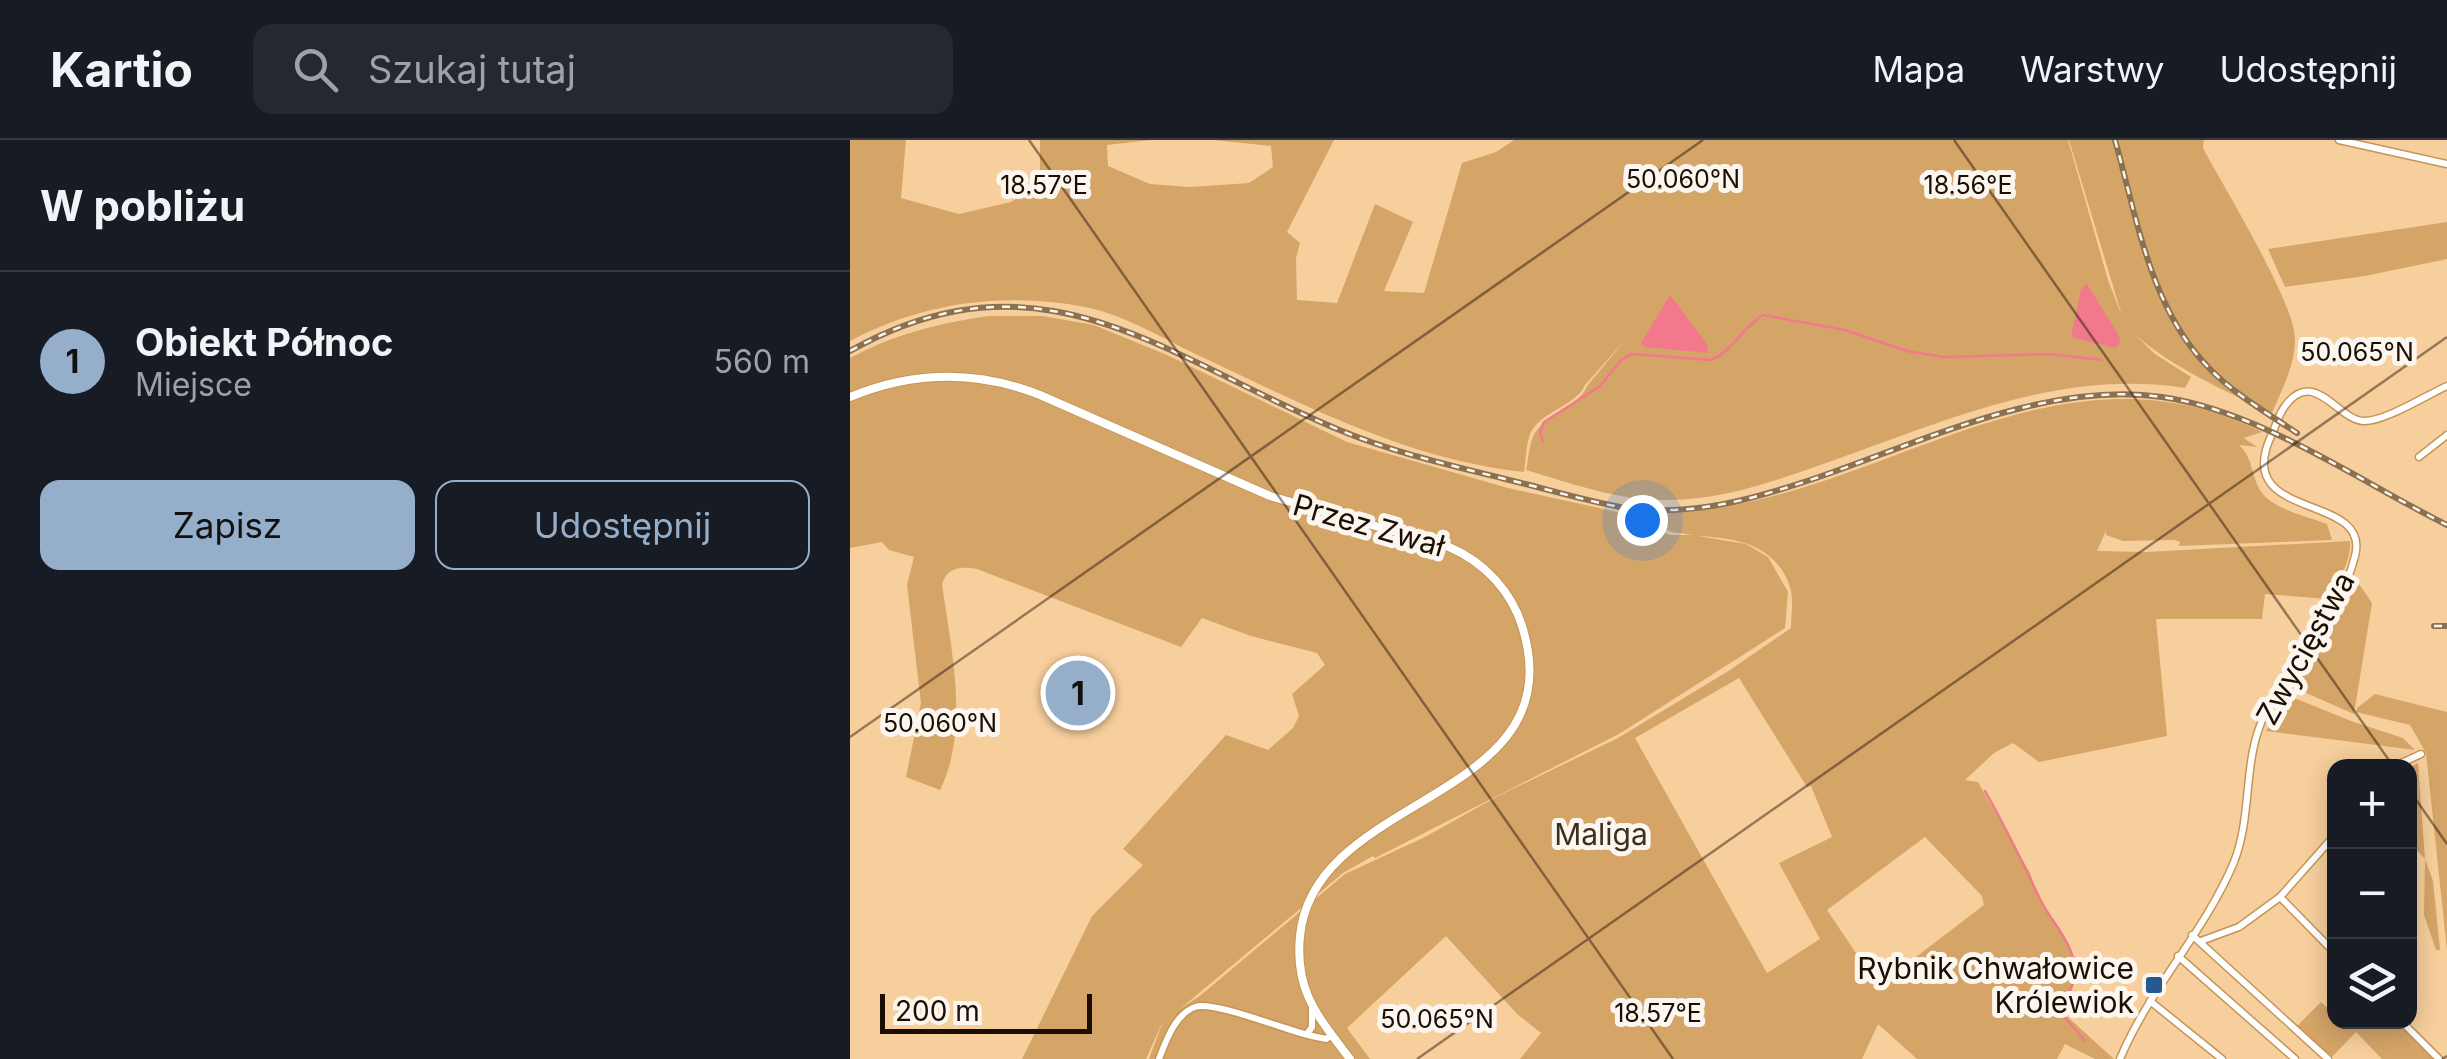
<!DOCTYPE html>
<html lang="pl">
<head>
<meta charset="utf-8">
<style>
	:root { --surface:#171b24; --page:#242831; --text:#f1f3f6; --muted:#9ea1a6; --line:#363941; --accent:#95aec9 }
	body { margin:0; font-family:Inter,sans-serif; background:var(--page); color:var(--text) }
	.controls { position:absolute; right:30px; bottom:30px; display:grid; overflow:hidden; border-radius:20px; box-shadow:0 5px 25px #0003 }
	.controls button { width:90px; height:90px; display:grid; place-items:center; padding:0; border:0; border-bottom:2px solid var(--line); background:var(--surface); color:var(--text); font:50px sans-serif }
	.scale { position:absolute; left:30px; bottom:25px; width:212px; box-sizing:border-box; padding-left:10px; border:5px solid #1c0e00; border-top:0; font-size:28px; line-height:35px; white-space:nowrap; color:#1c0e00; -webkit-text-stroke:8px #fcf6f0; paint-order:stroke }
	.you { position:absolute; left:792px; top:380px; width:35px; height:35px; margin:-25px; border:8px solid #fff; border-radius:50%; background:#1a73e8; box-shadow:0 0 0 15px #1a73e833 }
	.badge { display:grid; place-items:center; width:65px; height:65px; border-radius:50%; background:var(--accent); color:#111; font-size:32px; font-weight:700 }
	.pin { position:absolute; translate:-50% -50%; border:5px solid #fff; box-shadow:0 2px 10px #0006 }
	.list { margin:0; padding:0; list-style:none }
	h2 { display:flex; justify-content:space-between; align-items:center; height:130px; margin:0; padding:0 40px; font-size:42px }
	h2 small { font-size:32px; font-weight:400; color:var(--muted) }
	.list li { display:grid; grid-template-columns:65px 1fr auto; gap:30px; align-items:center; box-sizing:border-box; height:180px; padding:0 40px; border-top:2px solid var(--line) }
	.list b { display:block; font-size:38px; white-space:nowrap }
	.list p { margin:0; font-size:32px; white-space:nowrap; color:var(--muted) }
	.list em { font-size:32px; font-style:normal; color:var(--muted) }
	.actions { display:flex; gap:20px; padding:30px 40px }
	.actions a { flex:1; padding:22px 0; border:2px solid var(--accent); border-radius:20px; text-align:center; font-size:35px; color:var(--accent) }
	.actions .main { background:var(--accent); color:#111 }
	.icon { flex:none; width:55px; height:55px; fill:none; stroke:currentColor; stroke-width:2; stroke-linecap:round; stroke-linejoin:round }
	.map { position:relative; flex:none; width:1597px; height:919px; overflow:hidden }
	header { display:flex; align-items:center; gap:60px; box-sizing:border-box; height:140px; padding:0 50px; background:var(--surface); border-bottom:2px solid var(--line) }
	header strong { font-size:48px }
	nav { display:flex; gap:55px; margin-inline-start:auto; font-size:35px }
	.search { width:700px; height:90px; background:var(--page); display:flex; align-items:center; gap:25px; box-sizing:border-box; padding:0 35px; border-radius:20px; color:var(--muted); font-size:38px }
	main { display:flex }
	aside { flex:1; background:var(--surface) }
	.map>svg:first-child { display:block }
	.green { fill:#d5a568; fill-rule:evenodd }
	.water { fill:#f1798b }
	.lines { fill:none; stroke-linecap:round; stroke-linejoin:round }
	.stream { stroke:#f1798b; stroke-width:2.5 }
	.minor-casing { stroke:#c59556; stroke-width:9 }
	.tertiary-casing { stroke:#c59556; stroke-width:10 }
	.minor { stroke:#fff; stroke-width:6 }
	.tertiary { stroke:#fff; stroke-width:8 }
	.rail-casing { stroke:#8c7151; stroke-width:6 }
	.rail { stroke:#fcf6f0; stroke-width:2.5; stroke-dasharray:8; stroke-linecap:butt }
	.ticks { fill:none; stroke:#1c0e00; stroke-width:2.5; stroke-opacity:0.45 }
	.poi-dot { fill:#245992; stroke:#fcf6f0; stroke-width:4 }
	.labels { text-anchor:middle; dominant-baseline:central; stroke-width:10; stroke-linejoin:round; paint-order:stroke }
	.street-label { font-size:30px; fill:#1c0e00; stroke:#fcf6f0 }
	.park-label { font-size:30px; fill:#3d2f1d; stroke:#fcf6f0 }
	.poi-label { font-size:30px; fill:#1c0e00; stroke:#fcf6f0; text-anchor:end }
	.ticks-label { font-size:25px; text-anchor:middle; fill:#1c0e00; stroke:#fcf6f0; stroke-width:10; stroke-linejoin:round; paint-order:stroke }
</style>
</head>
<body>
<header>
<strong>Kartio</strong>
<div class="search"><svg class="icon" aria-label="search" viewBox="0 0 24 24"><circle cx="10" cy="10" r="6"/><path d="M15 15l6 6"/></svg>Szukaj tutaj</div>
<nav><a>Mapa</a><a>Warstwy</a><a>Udostępnij</a></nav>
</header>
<main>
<aside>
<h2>W pobliżu<small></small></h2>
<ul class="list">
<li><span class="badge">1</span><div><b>Obiekt Północ</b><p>Miejsce</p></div><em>560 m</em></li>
</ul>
<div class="actions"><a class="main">Zapisz</a><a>Udostępnij</a></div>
</aside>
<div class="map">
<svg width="1597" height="919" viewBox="0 0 1597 919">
	<rect width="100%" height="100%" fill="#f7cf9d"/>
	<g class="green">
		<path d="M0 0H56L51 58 109 74 161 62 190 42V0H301L257 5 258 26 300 44 340 47 399 43 423 27 421 6 364 0H484L437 92 450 103 446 118 447 160 487 163 525 64 563 82 534 151 574 153 612 23 646 12 664 0H1218L1258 140 1272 176 1219 0H1354L1353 8C1373 46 1445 163 1445 199 1445 226 1432 249 1422 273 1373 250 1325 229 1284 194L1305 214 1341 237 1335 248C1209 228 1090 283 973 324 922 342 873 360 818 360 769 361 723 344 676 330 679 318 679 299 687 290 700 272 730 265 737 246L775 200 735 245C726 266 692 271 681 292 676 303 676 320 674 332 559 320 456 266 354 218 317 201 276 175 235 167 153 152 74 162 0 201Z"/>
		<path d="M1597 82V119L1515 136 1435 147 1418 109Z"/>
		<path d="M139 176H193L244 185 317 215 497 302 658 348 767 372 820 395H843L822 392 766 368C995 401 1183 177 1412 292L1394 298 1407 307 1389 305C1403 318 1401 334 1410 350 1421 369 1457 376 1477 384L1482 400 1329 406 1330 402 1325 400 1273 401 1256 395V391L1247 411 1297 412 1500 401C1501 423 1488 441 1478 459L1415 454 1412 479H1306L1317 596 1189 622 1163 603 1144 613 1115 640 1128 642 1180 733 1189 760 1210 789 1228 829 1221 854 1210 870 1264 919H1245L1215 904 1207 919H1067L1028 884 1012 919H670L691 893 667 874 596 796 497 888 520 919H299L313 881 296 919H172L242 776 293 725 273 709 376 595 418 610 443 588 449 576 442 554 475 525 467 513 401 496 352 478 331 507 127 429C111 426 97 427 92 444 101 509 120 589 90 650L56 637 71 563 57 445 64 417 39 410 32 402 0 408V218C45 194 89 183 139 176ZM848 396C887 398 926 405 940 447 944 459 941 476 941 488L880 530 768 598 648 656 575 697 495 734 351 855 330 869 493 733 523 716 525 718 769 594 935 488 938 452 918 417 896 404ZM889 538 957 647 961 646 982 697 929 723 970 799 917 833 785 598ZM1075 697 1132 756 1134 765 1028 846 977 770Z"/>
		<path d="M1509 444 1522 463 1504 574 1438 545Z"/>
		<path d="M1525 554 1597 572V810L1576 613 1560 585 1506 572 1507 568Z"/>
		<path d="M1437 555 1501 581 1553 598 1565 610 1416 591Z"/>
		<path d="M1568 623 1575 719 1583 741 1590 810H1586L1574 775 1575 719 1560 703V627Z"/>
		<path d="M1471 862 1484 874V882H1547L1584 919H1532L1506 892 1481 918 1446 887Z"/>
	</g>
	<g class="water">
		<path d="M1237 144 1269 196 1270 202 1265 208 1221 197 1231 149Z"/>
		<path d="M820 155 857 204 858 213 795 207 791 203Z"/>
	</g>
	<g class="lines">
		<g class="stream">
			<path d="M693 301 690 293 694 282 749 247 772 219 783 214 861 220C883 211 893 187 913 175L995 190 1057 211 1094 217 1199 214 1251 220"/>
			<path d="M1135 651C1155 686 1172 721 1189 757 1200 781 1220 798 1225 826 1227 843 1217 856 1206 867L1235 901"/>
		</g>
		<defs>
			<g id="minor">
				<path d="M1489 0 1597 24"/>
				<path d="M1569 317 1597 295"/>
				<path d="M1545 626 1571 614"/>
				<path d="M1430 757 1484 696"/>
				<path d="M1342 795 1478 919"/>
				<path d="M1351 801 1389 787 1430 757 1484 812"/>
				<path d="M1328 816 1445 919"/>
				<path d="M1300 861 1372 919"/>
				<path d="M1552 882 1589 919"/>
				<path d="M457 894 462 887V863"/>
				<path d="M309 919C316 901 325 874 345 867 362 860 438 891 462 896L476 899 482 895"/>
				<path d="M1270 919C1299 849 1355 792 1384 722 1403 674 1392 620 1415 574 1441 519 1490 477 1505 416 1522 351 1379 383 1422 294 1426 285 1429 274 1435 266 1464 227 1487 279 1513 281 1534 282 1577 255 1597 246"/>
			</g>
			<path id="tertiary" d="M0 257C63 231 127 230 190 255L420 356 599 407C634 422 662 451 673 489 724 662 464 652 450 796 448 816 450 837 458 856 468 879 485 899 500 919"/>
		</defs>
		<use href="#minor" class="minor-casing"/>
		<use href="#tertiary" class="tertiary-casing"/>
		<use href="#minor" class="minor"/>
		<use href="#tertiary" class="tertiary"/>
		<defs>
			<g id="rail">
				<path d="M1265 0C1287 78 1300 168 1359 228 1384 254 1417 273 1447 293"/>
				<path d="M0 211C194 102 318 220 492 291 545 313 600 325 655 339 693 348 732 360 770 367 840 378 904 359 969 337 1076 300 1198 241 1312 257 1410 271 1509 341 1597 385"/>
				<path d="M1584 486H1597"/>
			</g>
		</defs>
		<use href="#rail" class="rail-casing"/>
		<use href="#rail" class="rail"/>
	</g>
	<path class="ticks" d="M179 0 823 919M1104 0 1543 626M0 597 853 0M1560 651 1597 704M567 919 1597 197M1592 919 1597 916"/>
	<rect class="poi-dot" x="1294" y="835" width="20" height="20" rx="5"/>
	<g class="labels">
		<g class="street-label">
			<text transform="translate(519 385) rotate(16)">Przez Zwał</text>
			<text transform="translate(1455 508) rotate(-61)">Zwycięstwa</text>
		</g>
		<g class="park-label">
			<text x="751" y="694">Maliga</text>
		</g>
		<g class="poi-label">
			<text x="1284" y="828">Rybnik Chwałowice<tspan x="1284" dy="34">Królewiok</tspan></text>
		</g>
	</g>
	<g class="ticks-label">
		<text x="833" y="48">50.060°N</text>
		<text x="194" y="54">18.57°E</text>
		<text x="1118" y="54">18.56°E</text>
		<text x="1507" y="221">50.065°N</text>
		<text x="90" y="592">50.060°N</text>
		<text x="808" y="882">18.57°E</text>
		<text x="587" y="888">50.065°N</text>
	</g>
</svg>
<div class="controls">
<button>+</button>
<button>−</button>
<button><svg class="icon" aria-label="layers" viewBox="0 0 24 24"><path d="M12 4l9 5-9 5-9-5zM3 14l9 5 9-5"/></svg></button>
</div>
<div class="scale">200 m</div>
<div class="you"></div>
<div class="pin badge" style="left:228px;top:553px">1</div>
</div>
</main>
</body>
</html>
